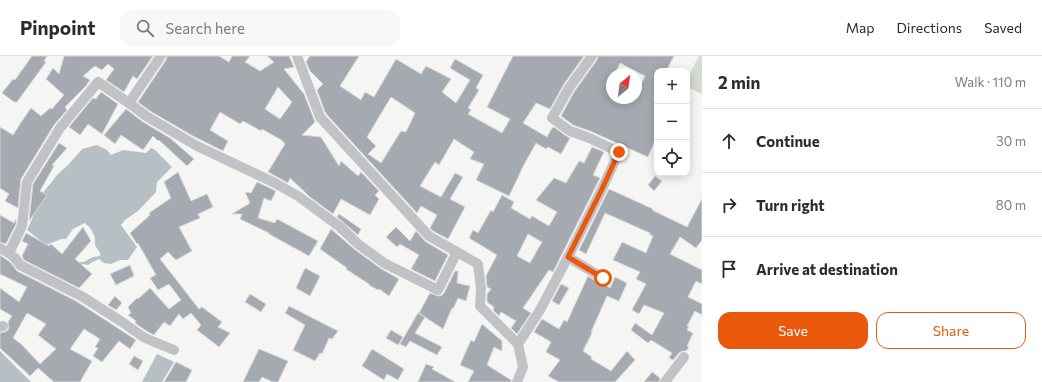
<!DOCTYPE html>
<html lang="en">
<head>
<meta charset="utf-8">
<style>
	:root { --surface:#fff; --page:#f7f7f7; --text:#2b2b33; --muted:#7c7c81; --line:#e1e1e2; --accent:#ea580c }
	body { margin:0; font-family:Commissioner,sans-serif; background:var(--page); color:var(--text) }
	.controls { position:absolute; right:12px; top:12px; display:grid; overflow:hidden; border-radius:8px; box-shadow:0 2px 10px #0003 }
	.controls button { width:36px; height:36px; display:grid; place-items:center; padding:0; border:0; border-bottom:1px solid var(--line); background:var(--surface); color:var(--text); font:20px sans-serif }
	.compass { position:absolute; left:606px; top:12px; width:36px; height:36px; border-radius:50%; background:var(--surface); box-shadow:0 2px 10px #0003; rotate:29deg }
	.stop { position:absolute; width:12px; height:12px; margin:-9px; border:3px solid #ea580c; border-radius:50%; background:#fff }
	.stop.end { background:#ea580c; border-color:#fff; box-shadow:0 1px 4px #0008 }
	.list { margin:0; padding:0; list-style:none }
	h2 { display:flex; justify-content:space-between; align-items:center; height:52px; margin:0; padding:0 16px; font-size:17px }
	h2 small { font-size:13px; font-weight:400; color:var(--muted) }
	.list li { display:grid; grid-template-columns:26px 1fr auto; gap:12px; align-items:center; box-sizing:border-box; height:64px; padding:0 16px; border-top:1px solid var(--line) }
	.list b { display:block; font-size:15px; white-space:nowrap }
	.list em { font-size:13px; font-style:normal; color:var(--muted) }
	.actions { display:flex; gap:8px; padding:12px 16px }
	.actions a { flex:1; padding:9px 0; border:1px solid var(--accent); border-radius:12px; text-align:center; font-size:14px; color:var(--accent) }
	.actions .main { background:var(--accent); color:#fff }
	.icon { flex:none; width:22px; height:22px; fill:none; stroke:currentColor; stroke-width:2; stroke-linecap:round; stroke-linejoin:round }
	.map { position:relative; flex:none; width:702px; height:326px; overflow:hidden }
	header { display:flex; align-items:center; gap:24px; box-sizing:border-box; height:56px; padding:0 20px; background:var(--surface); border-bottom:1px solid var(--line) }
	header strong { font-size:19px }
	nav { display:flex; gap:22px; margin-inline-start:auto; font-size:14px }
	.search { width:280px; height:36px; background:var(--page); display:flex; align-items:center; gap:10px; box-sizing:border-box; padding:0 14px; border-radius:12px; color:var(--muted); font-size:15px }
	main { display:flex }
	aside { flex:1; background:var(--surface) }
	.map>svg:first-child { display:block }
	.green { fill:#d5dad3 }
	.water { fill:#b6bfc4 }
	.building { fill:#a4aab0; stroke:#d7d7d5; fill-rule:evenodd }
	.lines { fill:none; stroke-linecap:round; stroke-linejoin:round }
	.street { stroke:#c0c2c6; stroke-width:10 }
	.route { stroke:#ea580c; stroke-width:5 }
</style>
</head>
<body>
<header>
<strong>Pinpoint</strong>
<div class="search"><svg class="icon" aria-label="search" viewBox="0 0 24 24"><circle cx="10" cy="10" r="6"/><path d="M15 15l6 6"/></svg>Search here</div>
<nav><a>Map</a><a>Directions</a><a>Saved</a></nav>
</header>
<main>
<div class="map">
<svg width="702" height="326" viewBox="0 0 702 326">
	<rect width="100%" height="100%" fill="#f5f6f3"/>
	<path class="green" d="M699 0H702V38L687 31V23Z"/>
	<g class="water">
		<path d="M97 89 107 94 111 99 123 94 146 97 151 92 155 94 172 111 157 126 156 136 138 155 125 164 121 169 137 191 128 204H120L111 208 104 207 99 203 92 206 88 209 83 208 68 223 78 206H84L93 201 100 200V197L95 189V182L91 173 85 167 73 173 66 183H61L46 189 27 174 33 161 35 147 57 119 69 108 82 93Z"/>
		<path d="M0 295 31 326H0Z"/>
		<path d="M157 298 174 306 162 326H142Z"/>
	</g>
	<g class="building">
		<path d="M32 0H47L44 5 46 6 17 46H14L2 37 13 23 15 24Z"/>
		<path d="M64 0H153L137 23 133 20 124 36 106 24 114 13 108 8 102 14 95 10 83 20 90 24 86 30 65 51 67 54 54 69 21 123 18 152 5 145 9 138 0 132V71L13 79 22 65 31 52 41 60 50 52 52 53 64 39 46 23 53 12 59 18Z"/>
		<path d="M167 0H219L229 6 232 0H250L245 6 260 15 274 6 267 0H289L294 11 284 13 304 38 315 66 302 79 321 81 339 110 341 105 358 120 361 116 379 135 375 139 379 143 370 159 341 143 333 158 310 141 290 122 288 127 268 116 285 88 283 86V85L262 73 261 75 243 65 240 68 220 56 210 74 228 85 223 95 193 80 150 55 138 46 166 4ZM278 31 292 46 280 63 265 53Z"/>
		<path d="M310 0H359L340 30 361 44 365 36 374 41 396 3 421 18 426 10 451 23 442 36 456 47 470 24 450 12 455 3 483 19 476 32 479 34 468 52 471 54 468 58 502 77 510 63 487 51 513 0H584L564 28 550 53 536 47 523 67 547 81 552 72H553L554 71 566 80 570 82 561 98 548 91 546 93 536 87 521 114V115L509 140 476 124 484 108 470 103 474 96 454 83 439 109 435 106 420 130 441 141 455 117 463 121 450 143 465 151 448 183 433 175 430 172 437 159 421 150 417 157 328 60 325 56 317 34 323 28 310 15 306 6ZM391 41 415 57 406 76 401 75 381 107 368 98 376 90 367 81Z"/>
		<path d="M598 0H674L666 15H657V80L648 101 590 75 573 69 561 60 574 36 597 4ZM620 7 645 20 636 39V42H612V18H615Z"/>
		<path d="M101 36 118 48 102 78 88 68 80 79 69 71 93 42 96 43Z"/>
		<path d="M126 53 143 66 170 82 194 103 187 110 159 84 158 85 153 80 143 94 121 79 115 88 104 79Z"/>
		<path d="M59 87 67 92 52 109 54 110 40 135 47 139 29 165 33 128Z"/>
		<path d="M592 91 604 96 593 119 600 122 553 216 549 214 523 252 531 257 517 278 511 272 516 265 501 256 499 260 493 254 494 251 487 246V238L491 233 487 231 486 220 497 199 469 182 473 174 478 177 491 154 493 156 502 139 514 146 511 152 530 163 532 160 549 170 557 156 536 144 554 122 566 127 579 105 584 107ZM528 178 542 186 530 207 517 200Z"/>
		<path d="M178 116 191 145 207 138 213 151 198 158 200 162 179 171 192 195 176 204 168 196 160 203 199 253 202 251 222 266 218 271 230 277 219 291 197 274 201 269 191 257 183 263 179 258 170 270 164 266 154 279 148 276 135 267 136 265 128 259 131 257 128 251 137 242 138 243 150 232 169 253 181 244 169 228 158 234 150 222 156 219 138 187 137 188 130 177 150 159 149 157 171 142 164 126Z"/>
		<path d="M655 120 662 125 654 135 648 129Z"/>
		<path d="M257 126 276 135 271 145 264 142 258 162 275 167 277 163 318 185 309 200 269 178V177L240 163 242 158H232L250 147 245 136 251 137Z"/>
		<path d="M609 133 653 153 652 154 687 171 702 143V184L696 192 680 181 670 198 702 214V228L696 225 688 241 702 248V259L695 255 687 270H689L687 274 693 277 687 290 689 291 686 295H682L679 297 673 304 669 302 672 297 651 284 648 287 631 274 635 267 652 279 664 257 644 249 639 258 632 254 646 228 636 223 640 216 613 204 622 186 646 197 653 180 650 179V177L605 157 586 198 579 194Z"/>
		<path d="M339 158 361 173 358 179 337 161Z"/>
		<path d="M0 159 14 167 16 163V168L6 188 0 186Z"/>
		<path d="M83 171 91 185 75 203 92 218 79 232 24 204 22 200 28 188 22 185 26 177 49 190 51 188 62 198Z"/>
		<path d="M396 171 410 185 416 175 426 186 448 199 435 225 411 213 419 199 400 188 397 191 386 181Z"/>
		<path d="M331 173 354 193 380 212 399 223 389 240 379 233 378 234 369 229V228L355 219 346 213 347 212 320 193Z"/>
		<path d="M0 199 11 207 17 215 76 245 136 284 130 293 119 285 102 306 93 300 98 292 95 291 100 283 84 273 70 293 92 305 80 326H54L38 312 30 320 14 305 0 292V277L5 276 8 274 9 271 8 266 12 260 0 253V232L19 246 27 231 0 218ZM27 257 46 268 38 279 56 293 40 308 21 288 13 282Z"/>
		<path d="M130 209 134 220 116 229 110 218Z"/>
		<path d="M305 212 320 220 310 240 296 232Z"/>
		<path d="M455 215H458L457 227 470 230 466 245 458 242 453 253 452 252 443 273 419 257 430 237 438 240H441L444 237Z"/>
		<path d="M588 220 600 228H604L610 232 615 221 627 227 619 245 607 240 591 276 592 277 583 295 592 301 591 303 611 315 627 295 635 304 615 326H559L548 320 560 304 546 296 551 286 534 276 542 263 559 273 564 264 567 266Z"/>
		<path d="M561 228 569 232 559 249 552 245Z"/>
		<path d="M250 238 266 248 261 256 245 246Z"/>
		<path d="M115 240 122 247 116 254 108 249Z"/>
		<path d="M289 250 338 275 332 283 329 282 322 298 320 297 315 305 293 294 305 269 285 257Z"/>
		<path d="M418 257 425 261 415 277 442 291 437 299 410 285 406 291 400 288Z"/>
		<path d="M482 268 502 285V295L494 291 487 309 511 324V326H468L474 315 460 309 471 284 474 286Z"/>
		<path d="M391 274 403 281 398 289 386 282Z"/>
		<path d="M259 293 288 305 278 326H273L262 321 259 326H243Z"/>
		<path d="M372 293 404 313 398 324 387 318 384 324 362 310Z"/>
		<path d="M134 300 143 305 138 314 129 308Z"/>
		<path d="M176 306 192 314 186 326H164Z"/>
		<path d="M426 308 434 311 432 313 455 326H418Z"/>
		<path d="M652 316 660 322 659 326H644Z"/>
	</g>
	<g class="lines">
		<g class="street">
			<path d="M297 0 320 61 429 180 478 208 481 232 480 250 518 288 523 311 517 326"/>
			<path d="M129 47 146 60 197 90 273 126 298 140 340 171 358 188 384 207 438 234 457 196"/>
			<path d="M0 192 9 197 22 170 27 126 60 72 98 26 129 47 161 0"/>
			<path d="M9 197 16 203 20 209 83 241 122 266 145 282 174 294"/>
			<path d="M568 201 603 222"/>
			<path d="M0 271 3 270"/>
			<path d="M518 288 540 254 568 201 602 133 619 96 587 81 570 75 552 62 569 32 592 0"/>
			<path d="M665 326 684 301"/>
		</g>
	</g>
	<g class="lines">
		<path class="route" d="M603 222 568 201 602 133 619 96"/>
	</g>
</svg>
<div class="controls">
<button>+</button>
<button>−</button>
<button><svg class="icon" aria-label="locate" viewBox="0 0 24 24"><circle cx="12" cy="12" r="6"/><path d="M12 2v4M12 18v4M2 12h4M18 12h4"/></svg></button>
</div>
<svg class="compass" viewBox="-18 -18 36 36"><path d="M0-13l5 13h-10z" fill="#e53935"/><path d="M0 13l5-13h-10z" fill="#7c7c81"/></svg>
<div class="stop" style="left:603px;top:222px"></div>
<div class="stop end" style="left:619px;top:96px"></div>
</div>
<aside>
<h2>2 min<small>Walk · 110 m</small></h2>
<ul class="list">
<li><svg class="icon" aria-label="ahead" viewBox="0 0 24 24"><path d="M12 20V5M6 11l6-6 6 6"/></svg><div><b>Continue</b></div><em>30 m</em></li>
<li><svg class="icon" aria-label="right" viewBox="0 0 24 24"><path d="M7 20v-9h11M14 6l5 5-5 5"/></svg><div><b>Turn right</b></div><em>80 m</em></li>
<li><svg class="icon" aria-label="arrive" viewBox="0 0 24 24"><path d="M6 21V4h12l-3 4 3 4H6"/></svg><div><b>Arrive at destination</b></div></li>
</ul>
<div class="actions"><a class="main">Save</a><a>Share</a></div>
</aside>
</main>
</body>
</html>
